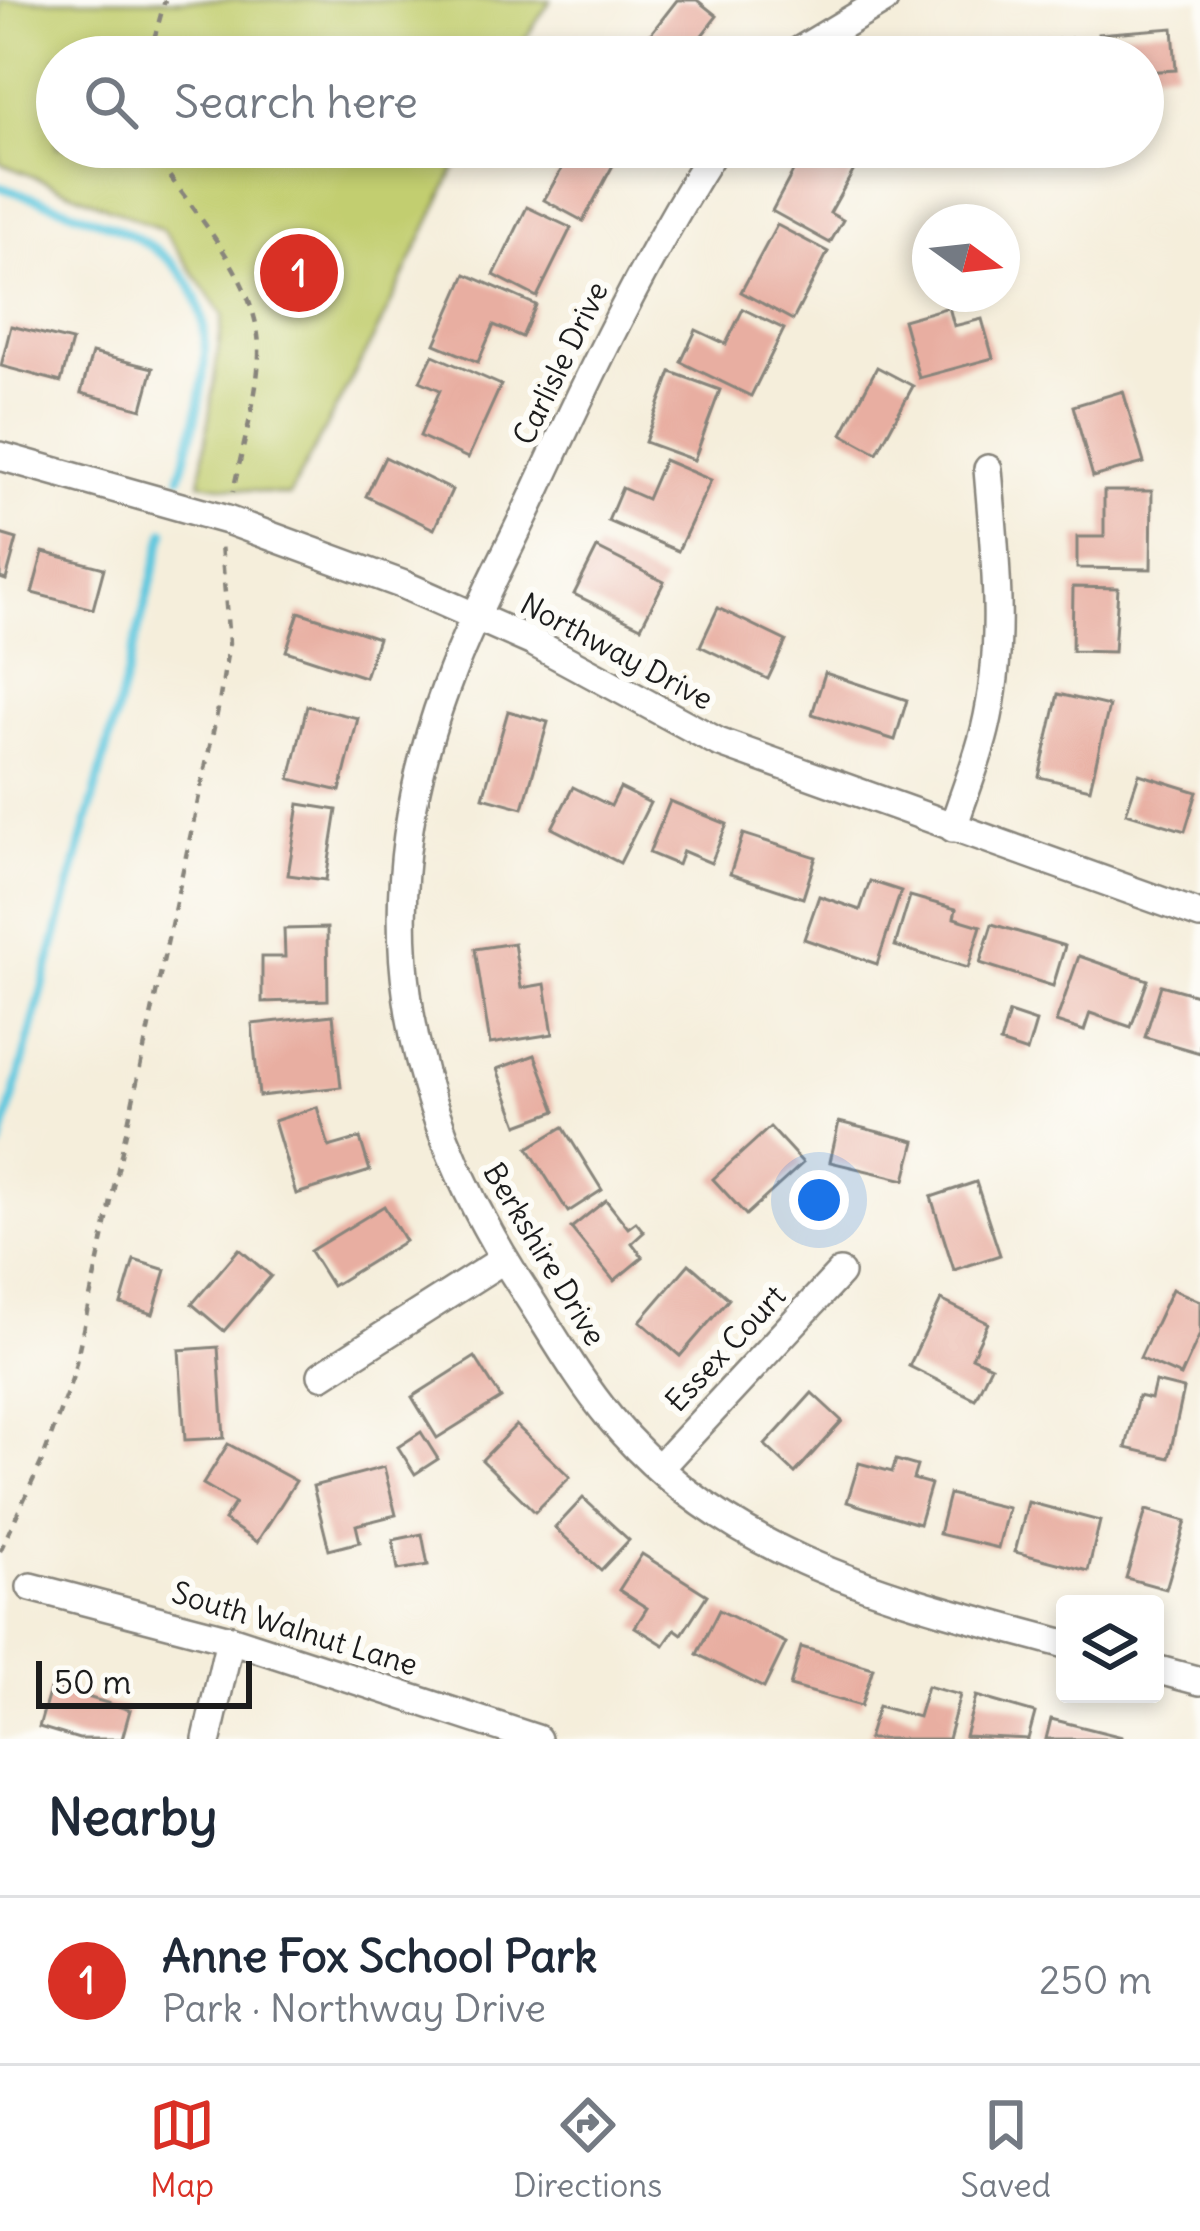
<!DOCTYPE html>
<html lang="en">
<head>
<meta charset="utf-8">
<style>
	:root { --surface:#fff; --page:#f6f6f7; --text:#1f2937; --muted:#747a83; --line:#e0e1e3; --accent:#d93025 }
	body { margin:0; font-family:Delius,sans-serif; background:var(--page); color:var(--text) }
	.controls { position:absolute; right:36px; bottom:36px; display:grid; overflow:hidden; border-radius:12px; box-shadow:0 6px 18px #0003 }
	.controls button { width:108px; height:108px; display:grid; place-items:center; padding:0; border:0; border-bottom:3px solid var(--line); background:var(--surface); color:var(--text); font:60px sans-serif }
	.compass { position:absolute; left:912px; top:204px; width:108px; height:108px; border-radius:50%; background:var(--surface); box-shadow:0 6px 18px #0003; rotate:105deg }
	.scale { position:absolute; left:36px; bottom:30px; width:216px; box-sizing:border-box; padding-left:12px; border:6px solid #1c1c1c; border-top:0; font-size:33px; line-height:42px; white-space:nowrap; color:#1c1c1c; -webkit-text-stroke:9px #fdfcf7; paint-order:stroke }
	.you { position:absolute; left:819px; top:1200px; width:42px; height:42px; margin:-30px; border:9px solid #fff; border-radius:50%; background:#1a73e8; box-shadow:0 0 0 18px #1a73e833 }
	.badge { display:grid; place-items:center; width:78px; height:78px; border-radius:50%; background:var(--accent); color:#fff; font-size:39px; font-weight:700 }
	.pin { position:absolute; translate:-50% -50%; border:6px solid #fff; box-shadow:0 3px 12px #0006 }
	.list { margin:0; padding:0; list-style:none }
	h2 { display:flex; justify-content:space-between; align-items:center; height:156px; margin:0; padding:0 48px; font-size:51px }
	h2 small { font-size:39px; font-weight:400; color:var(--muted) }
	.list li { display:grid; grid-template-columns:78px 1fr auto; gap:36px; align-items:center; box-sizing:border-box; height:168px; padding:0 48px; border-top:3px solid var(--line) }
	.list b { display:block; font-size:45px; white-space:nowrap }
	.list p { margin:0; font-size:39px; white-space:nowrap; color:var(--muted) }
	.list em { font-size:39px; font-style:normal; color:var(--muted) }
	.icon { flex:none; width:66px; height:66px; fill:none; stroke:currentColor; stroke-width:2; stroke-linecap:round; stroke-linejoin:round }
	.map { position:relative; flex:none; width:1200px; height:1739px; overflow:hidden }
	.search { position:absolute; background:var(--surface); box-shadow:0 6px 18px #0003; left:36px; right:36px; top:36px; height:132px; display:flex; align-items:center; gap:30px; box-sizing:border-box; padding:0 42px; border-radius:66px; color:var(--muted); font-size:45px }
	.sheet { height:324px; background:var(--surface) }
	nav { display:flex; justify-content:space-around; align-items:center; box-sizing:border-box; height:168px; border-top:3px solid var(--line); background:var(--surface); font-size:33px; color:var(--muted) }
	nav a { display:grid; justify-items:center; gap:6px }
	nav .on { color:var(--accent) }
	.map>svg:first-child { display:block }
	.green { fill:#c2ce70; stroke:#6f7546; stroke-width:3 }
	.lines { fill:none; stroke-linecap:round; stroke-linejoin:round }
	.stream { stroke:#61c8de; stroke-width:9 }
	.building { fill:#e8aea1 }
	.minor-casing { stroke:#88857c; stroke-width:32 }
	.path { stroke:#88857c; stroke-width:4.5; stroke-dasharray:9 9; stroke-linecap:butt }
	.minor { stroke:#fff; stroke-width:27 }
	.labels { text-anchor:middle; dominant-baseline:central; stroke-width:12; stroke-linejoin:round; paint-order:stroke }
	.street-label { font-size:30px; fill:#1c1c1c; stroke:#fdfcf7 }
</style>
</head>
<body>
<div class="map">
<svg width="1200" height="1739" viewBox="0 0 1200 1739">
	<rect width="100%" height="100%" fill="#fdfcf7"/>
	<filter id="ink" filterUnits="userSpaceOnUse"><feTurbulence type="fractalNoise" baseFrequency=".00833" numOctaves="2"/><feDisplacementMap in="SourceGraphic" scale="24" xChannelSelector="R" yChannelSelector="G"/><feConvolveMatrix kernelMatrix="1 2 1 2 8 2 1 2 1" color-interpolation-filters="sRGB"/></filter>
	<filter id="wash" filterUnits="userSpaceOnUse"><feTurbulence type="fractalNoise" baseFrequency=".004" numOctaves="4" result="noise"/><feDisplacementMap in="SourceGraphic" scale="48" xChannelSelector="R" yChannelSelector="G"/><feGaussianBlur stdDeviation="2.7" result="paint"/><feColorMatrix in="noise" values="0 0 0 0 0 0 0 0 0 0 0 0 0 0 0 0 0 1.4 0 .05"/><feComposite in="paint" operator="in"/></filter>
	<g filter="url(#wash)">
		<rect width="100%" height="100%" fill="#f5eedb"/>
		<path class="green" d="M0 0H551L513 57H57V147H465L383 320 289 496 200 483 223 315 163 230 0 163Z"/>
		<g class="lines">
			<g class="stream">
				<path d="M0 187C183 245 245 267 180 476"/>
				<path d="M0 1147 165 531"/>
			</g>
		</g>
		<g id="blocks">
			<g class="building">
				<path d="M677 0H697L717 16 685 57H646L638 50Z"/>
				<path d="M1173 28 1176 70 1143 72V57H1099L1098 34Z"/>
				<path d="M1073 38 1075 57H1014L1012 43Z"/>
				<path d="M543 147H606L619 154 583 221 544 200 564 165 540 152Z"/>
				<path d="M806 147 854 170 830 213 843 220 830 243 772 211Z"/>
				<path d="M847 147H903L878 165 867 150 856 159Z"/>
				<path d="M527 207 571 228 537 297 494 275Z"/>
				<path d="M777 225 828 252 793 320 741 292Z"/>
				<path d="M466 274 536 305 522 337 494 325 478 362 435 344Z"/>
				<path d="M949 307 954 326 982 319 993 358 919 378 903 320Z"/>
				<path d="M743 309 784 329 751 396 681 362 696 330 726 344Z"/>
				<path d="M11 326 72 341 61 382 1 366Z"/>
				<path d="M92 353 153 368 142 409 81 393Z"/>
				<path d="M433 355 501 385 468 458 420 436 440 390 420 381Z"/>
				<path d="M877 367 913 386 877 453 842 434Z"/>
				<path d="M671 372 720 390 694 460 645 442Z"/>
				<path d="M1123 391 1144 463 1093 477 1073 406Z"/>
				<path d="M385 457 452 490 434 529 366 496Z"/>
				<path d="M664 460 711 480 678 551 608 521 622 488 647 499Z"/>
				<path d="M1104 491H1152L1151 569 1077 568V537H1104Z"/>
				<path d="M0 534 17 539 6 580 0 578Z"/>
				<path d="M597 548 664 582 641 627 574 594Z"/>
				<path d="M43 552 104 568 93 609 32 593Z"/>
				<path d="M1073 587 1118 588 1114 652 1072 651Z"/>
				<path d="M718 608 786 641 768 679 700 646Z"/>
				<path d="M299 612 378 638 365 677 286 651Z"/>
				<path d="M825 673 907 700 895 740 812 714Z"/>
				<path d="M1058 694 1109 706 1090 789 1039 777Z"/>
				<path d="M307 706 358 718 340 791 290 779Z"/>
				<path d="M508 711 548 722 523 808 483 797Z"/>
				<path d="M1139 774 1197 792 1185 831 1126 813Z"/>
				<path d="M573 787 611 806 620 788 650 803 620 863 552 828Z"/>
				<path d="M670 801 727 824 711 863 683 851 678 865 649 853Z"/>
				<path d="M299 804 337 810 326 880 288 875Z"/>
				<path d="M743 834 816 857 803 898 730 874Z"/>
				<path d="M870 881 901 891 877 964 804 939 819 896 860 910Z"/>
				<path d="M910 896 956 909 954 918 981 926 968 968 895 946Z"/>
				<path d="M992 924 1065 946 1053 986 980 963Z"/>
				<path d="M327 928 328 1000 262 1002V957H285L284 929Z"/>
				<path d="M514 943 521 988 545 984 553 1034 490 1044 475 949Z"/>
				<path d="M1079 956 1148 980 1131 1027 1090 1013 1084 1031 1056 1022Z"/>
				<path d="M1161 985 1200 996V1053L1145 1037Z"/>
				<path d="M1009 1013 1036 1022 1027 1052 1000 1043Z"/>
				<path d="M333 1015 341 1087 259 1096 252 1024Z"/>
				<path d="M535 1055 556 1111 518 1125 497 1069Z"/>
				<path d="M317 1107 329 1147 360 1138 370 1171 296 1194 274 1121Z"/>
				<path d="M839 1122 915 1141 905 1180 830 1162Z"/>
				<path d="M563 1127 602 1190 568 1212 528 1148Z"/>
				<path d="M770 1127 803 1163 746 1215 713 1179Z"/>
				<path d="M976 1182 1000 1255 954 1270 931 1197Z"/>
				<path d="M606 1200 628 1228 636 1222 644 1232 632 1243 643 1257 614 1281 571 1228Z"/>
				<path d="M384 1206 405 1241 332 1286 310 1251Z"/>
				<path d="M239 1249 271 1276 224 1331 192 1304Z"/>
				<path d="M134 1260 166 1270 153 1314 121 1304Z"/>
				<path d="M689 1264 729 1299 680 1356 640 1321Z"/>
				<path d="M1172 1289 1200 1301V1334L1181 1376 1140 1358Z"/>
				<path d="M941 1300 988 1323 972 1357 991 1366 975 1399 909 1366Z"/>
				<path d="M218 1347 224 1438 185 1440 179 1350Z"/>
				<path d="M475 1357 501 1398 437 1438 412 1397Z"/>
				<path d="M1155 1382 1184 1389 1169 1458 1126 1448 1138 1396 1151 1399Z"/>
				<path d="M812 1393 842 1421 795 1473 765 1445Z"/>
				<path d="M516 1425 570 1477 535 1512 482 1460Z"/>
				<path d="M421 1432 438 1459 415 1474 398 1447Z"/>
				<path d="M228 1444 296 1481 257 1542 224 1520 235 1503 203 1484Z"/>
				<path d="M896 1460 917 1466 913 1479 931 1484 919 1524 847 1502 859 1463 892 1472Z"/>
				<path d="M384 1467 396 1515 356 1525 360 1542 329 1550 313 1486Z"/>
				<path d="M949 1494 1008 1508 998 1548 939 1534Z"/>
				<path d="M583 1498 629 1540 601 1570 555 1528Z"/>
				<path d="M1028 1502 1100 1521 1088 1571 1015 1552Z"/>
				<path d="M1146 1510 1186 1521 1166 1589 1126 1578Z"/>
				<path d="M422 1534 428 1565 398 1570 393 1540Z"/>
				<path d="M642 1554 707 1595 682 1634 675 1629 664 1645 635 1627 647 1608 619 1590Z"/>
				<path d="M719 1610 786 1643 764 1688 697 1654Z"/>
				<path d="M801 1647 873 1668 861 1706 790 1686Z"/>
				<path d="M51 1686 130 1710 122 1739H79L39 1727Z"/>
				<path d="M927 1686 960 1695 948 1739H868L878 1706 918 1717Z"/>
				<path d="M976 1696 1035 1713 1028 1739 965 1736Z"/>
				<path d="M1051 1719 1122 1737V1739H1046Z"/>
			</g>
		</g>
	</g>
	<g filter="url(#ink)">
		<use href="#blocks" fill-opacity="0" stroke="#88857c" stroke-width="3"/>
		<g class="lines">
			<defs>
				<g id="minor">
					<path d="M789 57 884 0"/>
					<path d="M716 147C645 258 589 376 534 495 504 559 470 621 446 687 365 905 399 1099 524 1290 552 1333 577 1378 610 1418 727 1560 896 1598 1065 1644"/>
					<path d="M0 456 227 520 404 585 533 642 718 742 1200 915"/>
					<path d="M953 828C963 796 977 763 985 730 1006 644 995 555 988 469"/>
					<path d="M322 1375 504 1259"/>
					<path d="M659 1468 840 1273"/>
					<path d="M31 1587 230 1639 537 1739"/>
					<path d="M1155 1669 1200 1681"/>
					<path d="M207 1739 230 1639"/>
				</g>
			</defs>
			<use href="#minor" class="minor-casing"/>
			<g class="path">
				<path d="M149 57 165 0"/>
				<path d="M149 147C188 207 262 280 259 356 257 401 242 448 233 492"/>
				<path d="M0 1551 42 1461 73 1376 218 709 229 643 221 544"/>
			</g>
			<use href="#minor" class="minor"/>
		</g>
	</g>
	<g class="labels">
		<g class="street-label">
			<text transform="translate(560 363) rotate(-64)">Carlisle Drive</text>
			<text transform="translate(617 651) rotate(28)">Northway Drive</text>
			<text transform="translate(545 1254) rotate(59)">Berkshire Drive</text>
			<text transform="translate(725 1348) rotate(-47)">Essex Court</text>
			<text transform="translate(295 1628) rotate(17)">South Walnut Lane</text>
		</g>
	</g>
</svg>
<div class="controls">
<button><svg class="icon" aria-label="layers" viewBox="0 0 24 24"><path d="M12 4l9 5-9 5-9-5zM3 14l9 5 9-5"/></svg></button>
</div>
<svg class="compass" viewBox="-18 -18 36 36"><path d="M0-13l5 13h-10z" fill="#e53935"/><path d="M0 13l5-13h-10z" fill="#747a83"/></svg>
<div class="scale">50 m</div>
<div class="you"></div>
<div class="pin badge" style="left:299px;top:273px">1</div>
<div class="search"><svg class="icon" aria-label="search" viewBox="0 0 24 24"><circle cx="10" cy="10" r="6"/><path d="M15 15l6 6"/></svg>Search here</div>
</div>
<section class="sheet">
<h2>Nearby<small></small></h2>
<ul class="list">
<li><span class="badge">1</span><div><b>Anne Fox School Park</b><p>Park · Northway Drive</p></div><em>250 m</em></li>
</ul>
</section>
<nav>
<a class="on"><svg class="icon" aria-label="map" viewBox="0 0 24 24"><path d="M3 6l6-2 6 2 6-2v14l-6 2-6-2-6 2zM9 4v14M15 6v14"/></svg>Map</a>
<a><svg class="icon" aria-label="directions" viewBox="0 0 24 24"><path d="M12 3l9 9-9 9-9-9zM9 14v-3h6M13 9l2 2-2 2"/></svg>Directions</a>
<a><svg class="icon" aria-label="saved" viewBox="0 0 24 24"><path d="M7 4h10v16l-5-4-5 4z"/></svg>Saved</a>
</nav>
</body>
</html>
